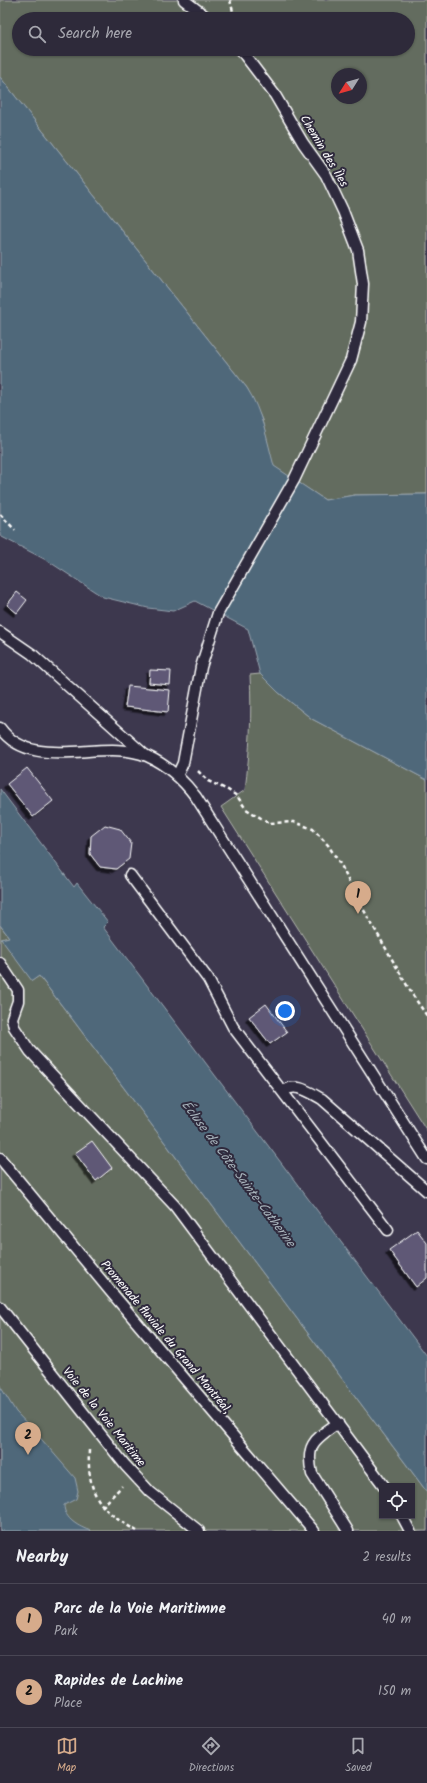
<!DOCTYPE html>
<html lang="en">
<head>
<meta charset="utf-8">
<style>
	:root { --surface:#2e2a3a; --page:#363242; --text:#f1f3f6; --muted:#a7a7af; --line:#494654; --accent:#d6ab8b }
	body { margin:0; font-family:Kalam,sans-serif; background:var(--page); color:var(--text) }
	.controls { position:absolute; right:12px; bottom:12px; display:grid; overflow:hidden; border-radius:0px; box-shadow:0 1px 3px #0004 }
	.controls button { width:36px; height:36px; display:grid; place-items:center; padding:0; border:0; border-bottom:1px solid var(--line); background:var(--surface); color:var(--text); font:20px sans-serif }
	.compass { position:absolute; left:331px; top:68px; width:36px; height:36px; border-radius:50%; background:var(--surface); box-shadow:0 1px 3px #0004; rotate:233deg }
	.you { position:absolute; left:285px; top:1011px; width:14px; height:14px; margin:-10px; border:3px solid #fff; border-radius:50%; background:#1a73e8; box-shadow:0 0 0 6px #1a73e833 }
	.badge { display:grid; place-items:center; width:26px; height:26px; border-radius:50%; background:var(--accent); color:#111; font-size:13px; font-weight:700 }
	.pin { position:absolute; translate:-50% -33px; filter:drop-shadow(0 1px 2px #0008) }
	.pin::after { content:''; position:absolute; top:21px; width:14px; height:12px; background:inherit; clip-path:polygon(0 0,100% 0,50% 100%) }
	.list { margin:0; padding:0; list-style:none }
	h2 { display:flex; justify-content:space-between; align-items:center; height:52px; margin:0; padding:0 16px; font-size:17px }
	h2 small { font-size:13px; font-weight:400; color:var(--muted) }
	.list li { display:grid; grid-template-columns:26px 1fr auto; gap:12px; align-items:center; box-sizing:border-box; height:72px; padding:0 16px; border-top:1px solid var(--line) }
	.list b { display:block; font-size:15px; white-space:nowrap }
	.list p { margin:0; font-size:13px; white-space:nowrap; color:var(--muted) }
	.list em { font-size:13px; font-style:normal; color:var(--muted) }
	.icon { flex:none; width:22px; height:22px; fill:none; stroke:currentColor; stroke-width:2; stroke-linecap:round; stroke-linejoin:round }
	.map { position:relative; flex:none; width:427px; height:1531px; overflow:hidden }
	.search { position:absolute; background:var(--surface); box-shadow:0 1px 3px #0004; left:12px; right:12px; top:12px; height:44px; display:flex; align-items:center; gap:10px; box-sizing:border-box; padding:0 14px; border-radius:22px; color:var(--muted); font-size:15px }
	.sheet { height:196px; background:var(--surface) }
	nav { display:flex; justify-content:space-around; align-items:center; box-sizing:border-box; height:56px; border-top:1px solid var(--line); background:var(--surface); font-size:11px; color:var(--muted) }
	nav a { display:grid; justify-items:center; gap:2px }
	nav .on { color:var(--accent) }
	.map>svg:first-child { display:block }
	.green { fill:#646c5f; stroke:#b2b6af; fill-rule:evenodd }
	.water { fill:#50687a; stroke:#96a4af }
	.building { fill:#5e5976; stroke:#fff; filter:url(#shadow) }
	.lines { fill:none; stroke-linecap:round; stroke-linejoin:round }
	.service-casing { stroke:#fff; stroke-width:13 }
	.path { stroke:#fff; stroke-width:2.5; stroke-dasharray:4 3; stroke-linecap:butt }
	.service { stroke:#2f2a3d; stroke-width:10 }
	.labels { text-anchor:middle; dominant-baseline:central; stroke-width:4; stroke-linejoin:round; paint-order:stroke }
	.street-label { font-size:12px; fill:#fff; stroke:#2f2a3d }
	.water-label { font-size:13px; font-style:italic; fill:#a8b4bc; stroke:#2f2a3d }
</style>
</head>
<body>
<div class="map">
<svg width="427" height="1531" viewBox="0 0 427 1531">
	<defs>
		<filter id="shadow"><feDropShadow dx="-3.5" dy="3.5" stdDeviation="0" flood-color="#0009"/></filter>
	</defs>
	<rect width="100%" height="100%" fill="#3d384e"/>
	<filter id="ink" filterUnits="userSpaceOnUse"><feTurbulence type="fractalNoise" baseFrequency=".025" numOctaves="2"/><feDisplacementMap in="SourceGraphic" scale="8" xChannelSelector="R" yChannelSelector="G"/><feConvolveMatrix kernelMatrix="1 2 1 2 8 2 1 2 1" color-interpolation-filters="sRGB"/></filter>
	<g filter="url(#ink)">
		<g class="green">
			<path d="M0 0H427V494L355 495 325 500 273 466 262 420 247 388 0 77ZM19 19H408V49H19ZM337 74H361V98H337Z"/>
			<path d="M260 674 278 692 312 719 427 780V1131L221 807 245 790C250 751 252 714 250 675Z"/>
			<path d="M0 925 9 937 2 939 33 980 39 976 73 1020 427 1492V1531H0ZM382 1486H412V1516H382Z"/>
		</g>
		<g class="water">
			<path d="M0 77 247 388C262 411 267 440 274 466L325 500 355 495 427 494V780L312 719 278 692 260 674 248 629 195 601 173 611 148 608 103 597 48 561 0 536Z"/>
			<path d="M0 789 74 887 77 883 108 922 103 927 427 1356V1492L73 1020 39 976 32 981 1 939 9 937 0 925Z"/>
			<path d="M0 1386 16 1412 36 1433 75 1478 78 1491 76 1499 64 1505C64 1519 79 1527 91 1531H0Z"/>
		</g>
		<g class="building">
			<path d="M17 592 27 600 17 613 7 605Z"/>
			<path d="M150 670 171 671 170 685 149 683Z"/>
			<path d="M128 686 170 690 168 712 125 707Z"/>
			<path d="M27 768 53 801 33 817 7 784Z"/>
			<path d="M105 825 120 829 131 843 129 859 116 869 100 867 90 854 91 836Z"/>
			<path d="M266 1004 287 1032 270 1044 249 1017Z"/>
			<path d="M92 1141 112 1168 96 1181 75 1153Z"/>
			<path d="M417 1230 427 1243V1278L416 1287 389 1250Z"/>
		</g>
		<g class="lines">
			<defs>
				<g id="service">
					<path d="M184 0 209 19"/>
					<path d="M0 632 32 654 145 755"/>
					<path d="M0 728C33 774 103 737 147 756 167 765 184 781 196 797L427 1159"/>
					<path d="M177 776 183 763 201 667 218 613 294 480 351 360 361 322 363 284 358 250 343 211 326 175 303 143 275 95 240 49"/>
					<path d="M130 875 208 979 233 1027 388 1230"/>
					<path d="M0 963 18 990V1001L12 1018 14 1027 30 1051 175 1206 384 1486"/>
					<path d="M283 1091C296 1082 309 1092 322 1099L427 1191"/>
					<path d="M0 1158 111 1292 314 1531"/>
					<path d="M0 1307 125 1465 150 1492 199 1531"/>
					<path d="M338 1423C315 1439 305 1444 312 1474L348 1531"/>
					<path d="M402 1516 410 1531"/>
				</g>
			</defs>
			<use href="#service" class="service-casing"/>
			<g class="path">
				<path d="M230 0 235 19"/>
				<path d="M0 514 15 530"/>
				<path d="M198 771 208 781 228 790 237 796 246 809 261 818 270 823 294 822 313 829 328 845 342 867 354 893 412 994 427 1016"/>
				<path d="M89 1450C87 1494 99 1510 137 1531"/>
				<path d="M102 1507 122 1486"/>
			</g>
			<use href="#service" class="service"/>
		</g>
	</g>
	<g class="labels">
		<g class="street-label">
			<text transform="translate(324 151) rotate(59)">Chemin des Îles</text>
			<text transform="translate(166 1337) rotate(50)">Promenade fluviale du Grand Montréal,</text>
			<text transform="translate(104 1417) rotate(51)">Voie de la Voie Maritime</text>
		</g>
		<g class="water-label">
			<text transform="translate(238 1174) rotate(53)">Écluse de Côte-Sainte-Catherine</text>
		</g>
	</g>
</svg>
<div class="controls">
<button><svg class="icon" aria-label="locate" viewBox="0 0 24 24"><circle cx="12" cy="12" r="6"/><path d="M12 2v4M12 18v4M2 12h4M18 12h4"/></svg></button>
</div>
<svg class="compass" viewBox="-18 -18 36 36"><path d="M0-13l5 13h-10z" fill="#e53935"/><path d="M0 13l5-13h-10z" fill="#a7a7af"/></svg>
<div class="you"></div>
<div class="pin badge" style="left:358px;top:914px">1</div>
<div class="pin badge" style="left:28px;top:1455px">2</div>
<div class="search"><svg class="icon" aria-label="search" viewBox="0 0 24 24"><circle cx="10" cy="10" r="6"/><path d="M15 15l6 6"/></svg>Search here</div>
</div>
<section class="sheet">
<h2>Nearby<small>2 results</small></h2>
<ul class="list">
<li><span class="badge">1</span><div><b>Parc de la Voie Maritimne</b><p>Park</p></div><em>40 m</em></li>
<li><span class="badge">2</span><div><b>Rapides de Lachine</b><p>Place</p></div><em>150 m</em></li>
</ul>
</section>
<nav>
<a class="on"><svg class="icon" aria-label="map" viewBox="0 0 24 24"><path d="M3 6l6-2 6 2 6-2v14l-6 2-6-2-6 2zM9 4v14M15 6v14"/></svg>Map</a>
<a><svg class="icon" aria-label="directions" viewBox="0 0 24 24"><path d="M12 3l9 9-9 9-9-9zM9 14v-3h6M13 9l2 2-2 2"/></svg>Directions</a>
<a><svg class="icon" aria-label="saved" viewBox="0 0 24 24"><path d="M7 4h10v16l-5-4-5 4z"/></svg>Saved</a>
</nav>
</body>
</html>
